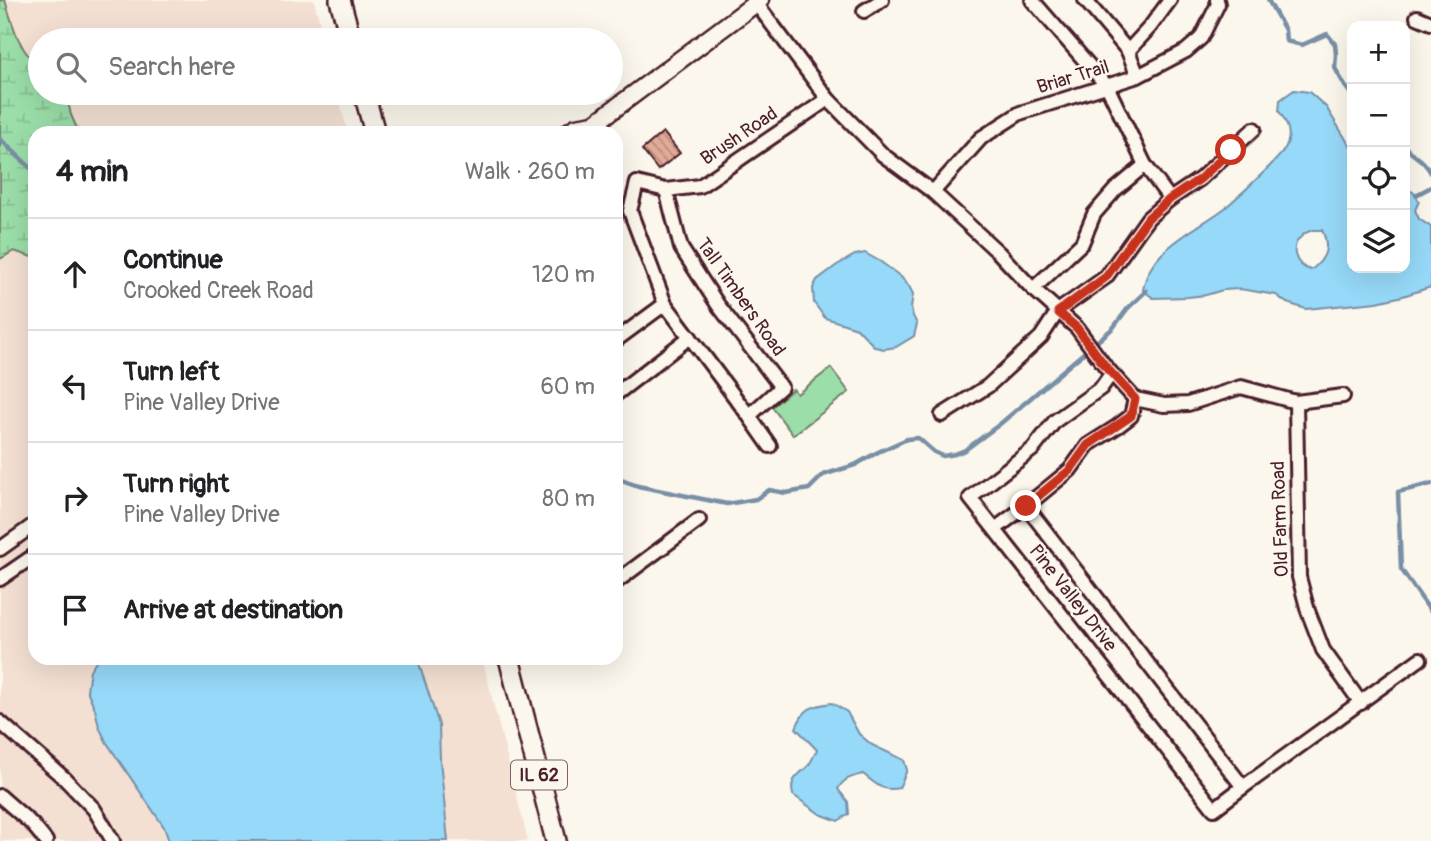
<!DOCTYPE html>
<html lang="en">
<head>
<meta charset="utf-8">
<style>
	:root { --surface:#fff; --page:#f2f2f2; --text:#202124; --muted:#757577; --line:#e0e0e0 }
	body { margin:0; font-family:Pangolin,sans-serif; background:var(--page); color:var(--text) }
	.controls { position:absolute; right:21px; top:21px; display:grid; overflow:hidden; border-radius:14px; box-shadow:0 7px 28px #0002 }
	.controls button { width:63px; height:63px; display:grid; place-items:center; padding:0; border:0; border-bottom:2px solid var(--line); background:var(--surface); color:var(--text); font:35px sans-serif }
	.stop { position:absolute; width:21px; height:21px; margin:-16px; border:5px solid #c8321e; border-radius:50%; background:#fff }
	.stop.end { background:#c8321e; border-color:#fff; box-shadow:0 2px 7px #0008 }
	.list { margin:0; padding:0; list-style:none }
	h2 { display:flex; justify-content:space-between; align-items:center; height:91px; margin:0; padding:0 28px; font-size:30px }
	h2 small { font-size:23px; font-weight:400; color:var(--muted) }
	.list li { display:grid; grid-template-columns:46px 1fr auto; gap:21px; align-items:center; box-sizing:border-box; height:112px; padding:0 28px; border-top:2px solid var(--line) }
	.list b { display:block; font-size:26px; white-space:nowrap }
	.list p { margin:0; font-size:23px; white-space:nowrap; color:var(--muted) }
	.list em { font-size:23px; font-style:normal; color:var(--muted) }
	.icon { flex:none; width:38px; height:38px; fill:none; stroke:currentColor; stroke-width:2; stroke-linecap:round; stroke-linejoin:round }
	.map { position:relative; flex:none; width:1431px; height:841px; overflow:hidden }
	.search { position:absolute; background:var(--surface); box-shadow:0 7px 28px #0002; left:28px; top:28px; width:595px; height:77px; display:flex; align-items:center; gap:18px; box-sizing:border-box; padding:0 24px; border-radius:38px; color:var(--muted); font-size:26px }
	.panel { position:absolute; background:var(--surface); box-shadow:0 7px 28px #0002; left:28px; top:126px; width:595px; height:539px; border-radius:21px }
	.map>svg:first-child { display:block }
	.built { fill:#f3e0d2 }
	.wetland { fill:url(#wetland-marsh); stroke:#727e6a; stroke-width:2 }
	.park { fill:#9bdea9; stroke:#727e6a; stroke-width:2 }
	.water { fill:#96d9f8; stroke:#788fa6; stroke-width:2; fill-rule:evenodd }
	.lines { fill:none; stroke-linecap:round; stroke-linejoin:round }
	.stream { stroke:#788fa6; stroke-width:4.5 }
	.building { fill:url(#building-back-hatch); stroke:#4a1f2b; stroke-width:2 }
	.minor-casing { stroke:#4a1f2b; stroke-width:18 }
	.tertiary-casing { stroke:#4a1f2b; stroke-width:21 }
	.primary-casing { stroke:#4a1f2b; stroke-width:24 }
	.minor { stroke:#fbf7ec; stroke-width:12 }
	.tertiary { stroke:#fbf7ec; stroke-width:16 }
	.primary { stroke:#fbf7ec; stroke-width:19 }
	.route { stroke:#c8321e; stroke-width:9 }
	.labels { text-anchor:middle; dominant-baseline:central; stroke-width:5; stroke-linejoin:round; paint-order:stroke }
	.shield { fill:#fbf7ec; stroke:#7f6065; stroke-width:2 }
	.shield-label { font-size:18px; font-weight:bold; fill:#4a1f2b }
	.street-label { font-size:19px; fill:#4a1f2b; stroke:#fbf7ec }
</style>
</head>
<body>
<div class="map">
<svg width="1431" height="841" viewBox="0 0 1431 841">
	<defs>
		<pattern id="wetland-marsh" width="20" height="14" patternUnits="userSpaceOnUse" patternTransform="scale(1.75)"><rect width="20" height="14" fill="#9bdea9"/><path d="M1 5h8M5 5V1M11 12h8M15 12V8" fill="none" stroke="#87be92"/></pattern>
		<pattern id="building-back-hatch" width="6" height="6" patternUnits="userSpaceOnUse" patternTransform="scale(1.75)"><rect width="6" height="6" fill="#e1ab97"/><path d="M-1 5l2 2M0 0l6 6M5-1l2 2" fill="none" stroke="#b88b7b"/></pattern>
	</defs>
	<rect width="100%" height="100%" fill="#fbf7ec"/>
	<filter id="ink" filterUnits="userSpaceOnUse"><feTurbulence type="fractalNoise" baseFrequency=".0143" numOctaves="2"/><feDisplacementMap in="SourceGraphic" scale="14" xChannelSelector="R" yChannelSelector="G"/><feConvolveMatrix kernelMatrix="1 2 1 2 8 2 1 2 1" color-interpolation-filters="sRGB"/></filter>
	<g filter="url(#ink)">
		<path class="built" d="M0 0H314L324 40H40V93H337L348 133H35V658H482L528 841H0Z"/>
		<path class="wetland" d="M0 0H5C12 23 19 52 40 67V93H66L71 115 79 133H35V258L14 251 0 259Z"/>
		<path class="park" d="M831 368 849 392 793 435 772 407 793 389 797 394Z"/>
		<g class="water">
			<path d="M1294 90 1309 92 1326 107 1352 149V268H1405V188L1413 192 1419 201 1415 210 1419 219 1431 227V287L1403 296 1377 302 1306 309 1287 303 1276 295 1240 289 1223 290 1206 295 1188 297 1153 298 1143 290C1149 249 1196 230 1225 208 1239 196 1252 184 1265 171 1273 162 1285 153 1288 141 1291 130 1285 120 1279 111L1280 100ZM1313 230H1322C1330 247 1326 259 1311 270 1295 266 1288 247 1303 235 1304 233 1311 231 1313 230Z"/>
			<path d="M865 253 881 262 901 277 909 286 913 294 911 308 913 316 917 324 914 336 896 347 884 349 875 347 857 328 825 318 814 303 813 288 817 280 837 265 855 255Z"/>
			<path d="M98 658H419L420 667 439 725 440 759 448 841H169L164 827 107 743 99 727 95 709 87 690 90 670Z"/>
			<path d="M832 703 847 712 859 734 872 745 904 760 907 770 899 788C882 792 876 784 863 774 852 777 844 778 838 789L848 802 849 814 838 821 820 814 793 795C789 779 798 776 808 766 812 761 814 755 817 750L796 728C804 708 811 706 832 703Z"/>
		</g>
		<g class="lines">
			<g class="stream">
				<path d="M1268 0 1285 30 1286 41 1302 45 1327 34 1335 44 1336 54 1335 68 1345 86 1352 95"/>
				<path d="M0 139 35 172"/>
				<path d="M1405 147C1416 159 1422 157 1431 173"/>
				<path d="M1416 195 1431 187"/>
				<path d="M616 478 638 486 727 504 756 499 769 490 786 493 809 489 823 475 855 465 878 452 907 439 918 438 934 452 943 456 955 454 965 450 1000 424 1113 328 1128 308 1146 291"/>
				<path d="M1431 484 1398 492 1401 569 1431 612"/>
			</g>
		</g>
		<path class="building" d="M663 132 680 153 658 170 642 150Z"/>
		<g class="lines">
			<defs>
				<g id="minor">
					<path d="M1032 0 1107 86 1145 165 1170 199"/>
					<path d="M1085 0 1128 51 1138 76"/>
					<path d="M756 3 828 99 883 155 933 192 999 253 1029 285 1077 328 1105 366 1135 399"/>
					<path d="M864 11 882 0"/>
					<path d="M1417 17 1431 23"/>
					<path d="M1128 51 1150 27 1170 0"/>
					<path d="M666 190 700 186 828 99"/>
					<path d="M933 192 981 138 1020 113 1138 76 1186 51 1201 38 1218 4 1217 0"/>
					<path d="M1033 289 1082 243 1094 214 1115 190 1145 165"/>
					<path d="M616 340 665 304"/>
					<path d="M1111 374 1101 388 1055 421 1033 449 970 498 1214 809 1243 787"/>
					<path d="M616 394 690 337"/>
					<path d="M1135 399 1131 416 1118 426 1088 445 1070 470 1026 506 1243 787 1420 659"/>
					<path d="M1135 399 1164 405 1188 404 1241 387 1296 402 1343 396"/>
					<path d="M1296 402 1299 577 1308 611 1323 650 1361 703"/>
					<path d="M942 415 988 386 1041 337 1058 311 1106 277 1148 218 1170 199 1200 179 1254 129"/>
					<path d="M749 416 781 387 718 305 681 248 666 190 637 183 630 211 665 304 749 416 770 446"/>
					<path d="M995 529 1026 506"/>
					<path d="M0 549 35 524"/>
					<path d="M0 579 35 555"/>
					<path d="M616 582 699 520"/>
					<path d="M0 722 64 778 94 809 113 841"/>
					<path d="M0 796 32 824 46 841"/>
				</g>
				<g id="tertiary">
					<path d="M567 133 576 127 594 124"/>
					<path d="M589 133 594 124 760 0"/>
				</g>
				<g id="primary">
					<path d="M340 0 351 40"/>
					<path d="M364 93 375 133"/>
					<path d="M509 658 556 841"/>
				</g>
			</defs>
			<use href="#minor" class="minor-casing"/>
			<use href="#tertiary" class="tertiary-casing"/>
			<use href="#primary" class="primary-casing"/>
			<use href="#minor" class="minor"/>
			<use href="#tertiary" class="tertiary"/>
			<use href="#primary" class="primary"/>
		</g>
	</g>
	<g class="lines" filter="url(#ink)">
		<path class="route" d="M1026 506 1070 470 1088 445 1131 416 1135 399 1105 366 1077 328 1058 312 1106 277 1148 218 1170 199 1200 179 1231 150"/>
	</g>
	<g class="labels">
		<rect class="shield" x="511" y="760.5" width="56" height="29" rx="5"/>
		<g class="shield-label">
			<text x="539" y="775">IL 62</text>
		</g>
		<g class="street-label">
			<text transform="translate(1073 77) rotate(-17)">Briar Trail</text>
			<text transform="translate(739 136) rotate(-34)">Brush Road</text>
			<text transform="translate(741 297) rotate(55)">Tall Timbers Road</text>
			<text transform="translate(1280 519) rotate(-92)">Old Farm Road</text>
			<text transform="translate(1073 598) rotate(52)">Pine Valley Drive</text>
		</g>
	</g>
</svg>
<div class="controls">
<button>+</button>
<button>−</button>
<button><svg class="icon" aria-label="locate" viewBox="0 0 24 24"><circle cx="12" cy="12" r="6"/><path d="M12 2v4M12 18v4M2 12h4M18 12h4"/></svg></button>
<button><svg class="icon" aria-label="layers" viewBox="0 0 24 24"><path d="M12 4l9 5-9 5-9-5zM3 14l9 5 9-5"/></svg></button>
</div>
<div class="stop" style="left:1231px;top:150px"></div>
<div class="stop end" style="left:1026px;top:506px"></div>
<div class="search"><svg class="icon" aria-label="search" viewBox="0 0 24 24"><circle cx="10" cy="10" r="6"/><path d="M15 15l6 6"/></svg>Search here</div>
<section class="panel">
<h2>4 min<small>Walk · 260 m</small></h2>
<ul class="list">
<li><svg class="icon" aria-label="ahead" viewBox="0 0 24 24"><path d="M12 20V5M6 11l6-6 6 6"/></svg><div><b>Continue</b><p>Crooked Creek Road</p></div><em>120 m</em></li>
<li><svg class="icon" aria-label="left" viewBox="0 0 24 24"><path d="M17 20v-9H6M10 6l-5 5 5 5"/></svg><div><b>Turn left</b><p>Pine Valley Drive</p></div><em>60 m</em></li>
<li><svg class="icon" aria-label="right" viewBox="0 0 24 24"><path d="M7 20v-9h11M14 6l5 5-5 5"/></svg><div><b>Turn right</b><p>Pine Valley Drive</p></div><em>80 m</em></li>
<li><svg class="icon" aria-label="arrive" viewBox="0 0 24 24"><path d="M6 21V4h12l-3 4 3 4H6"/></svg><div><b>Arrive at destination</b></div></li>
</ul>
</section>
</div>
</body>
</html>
